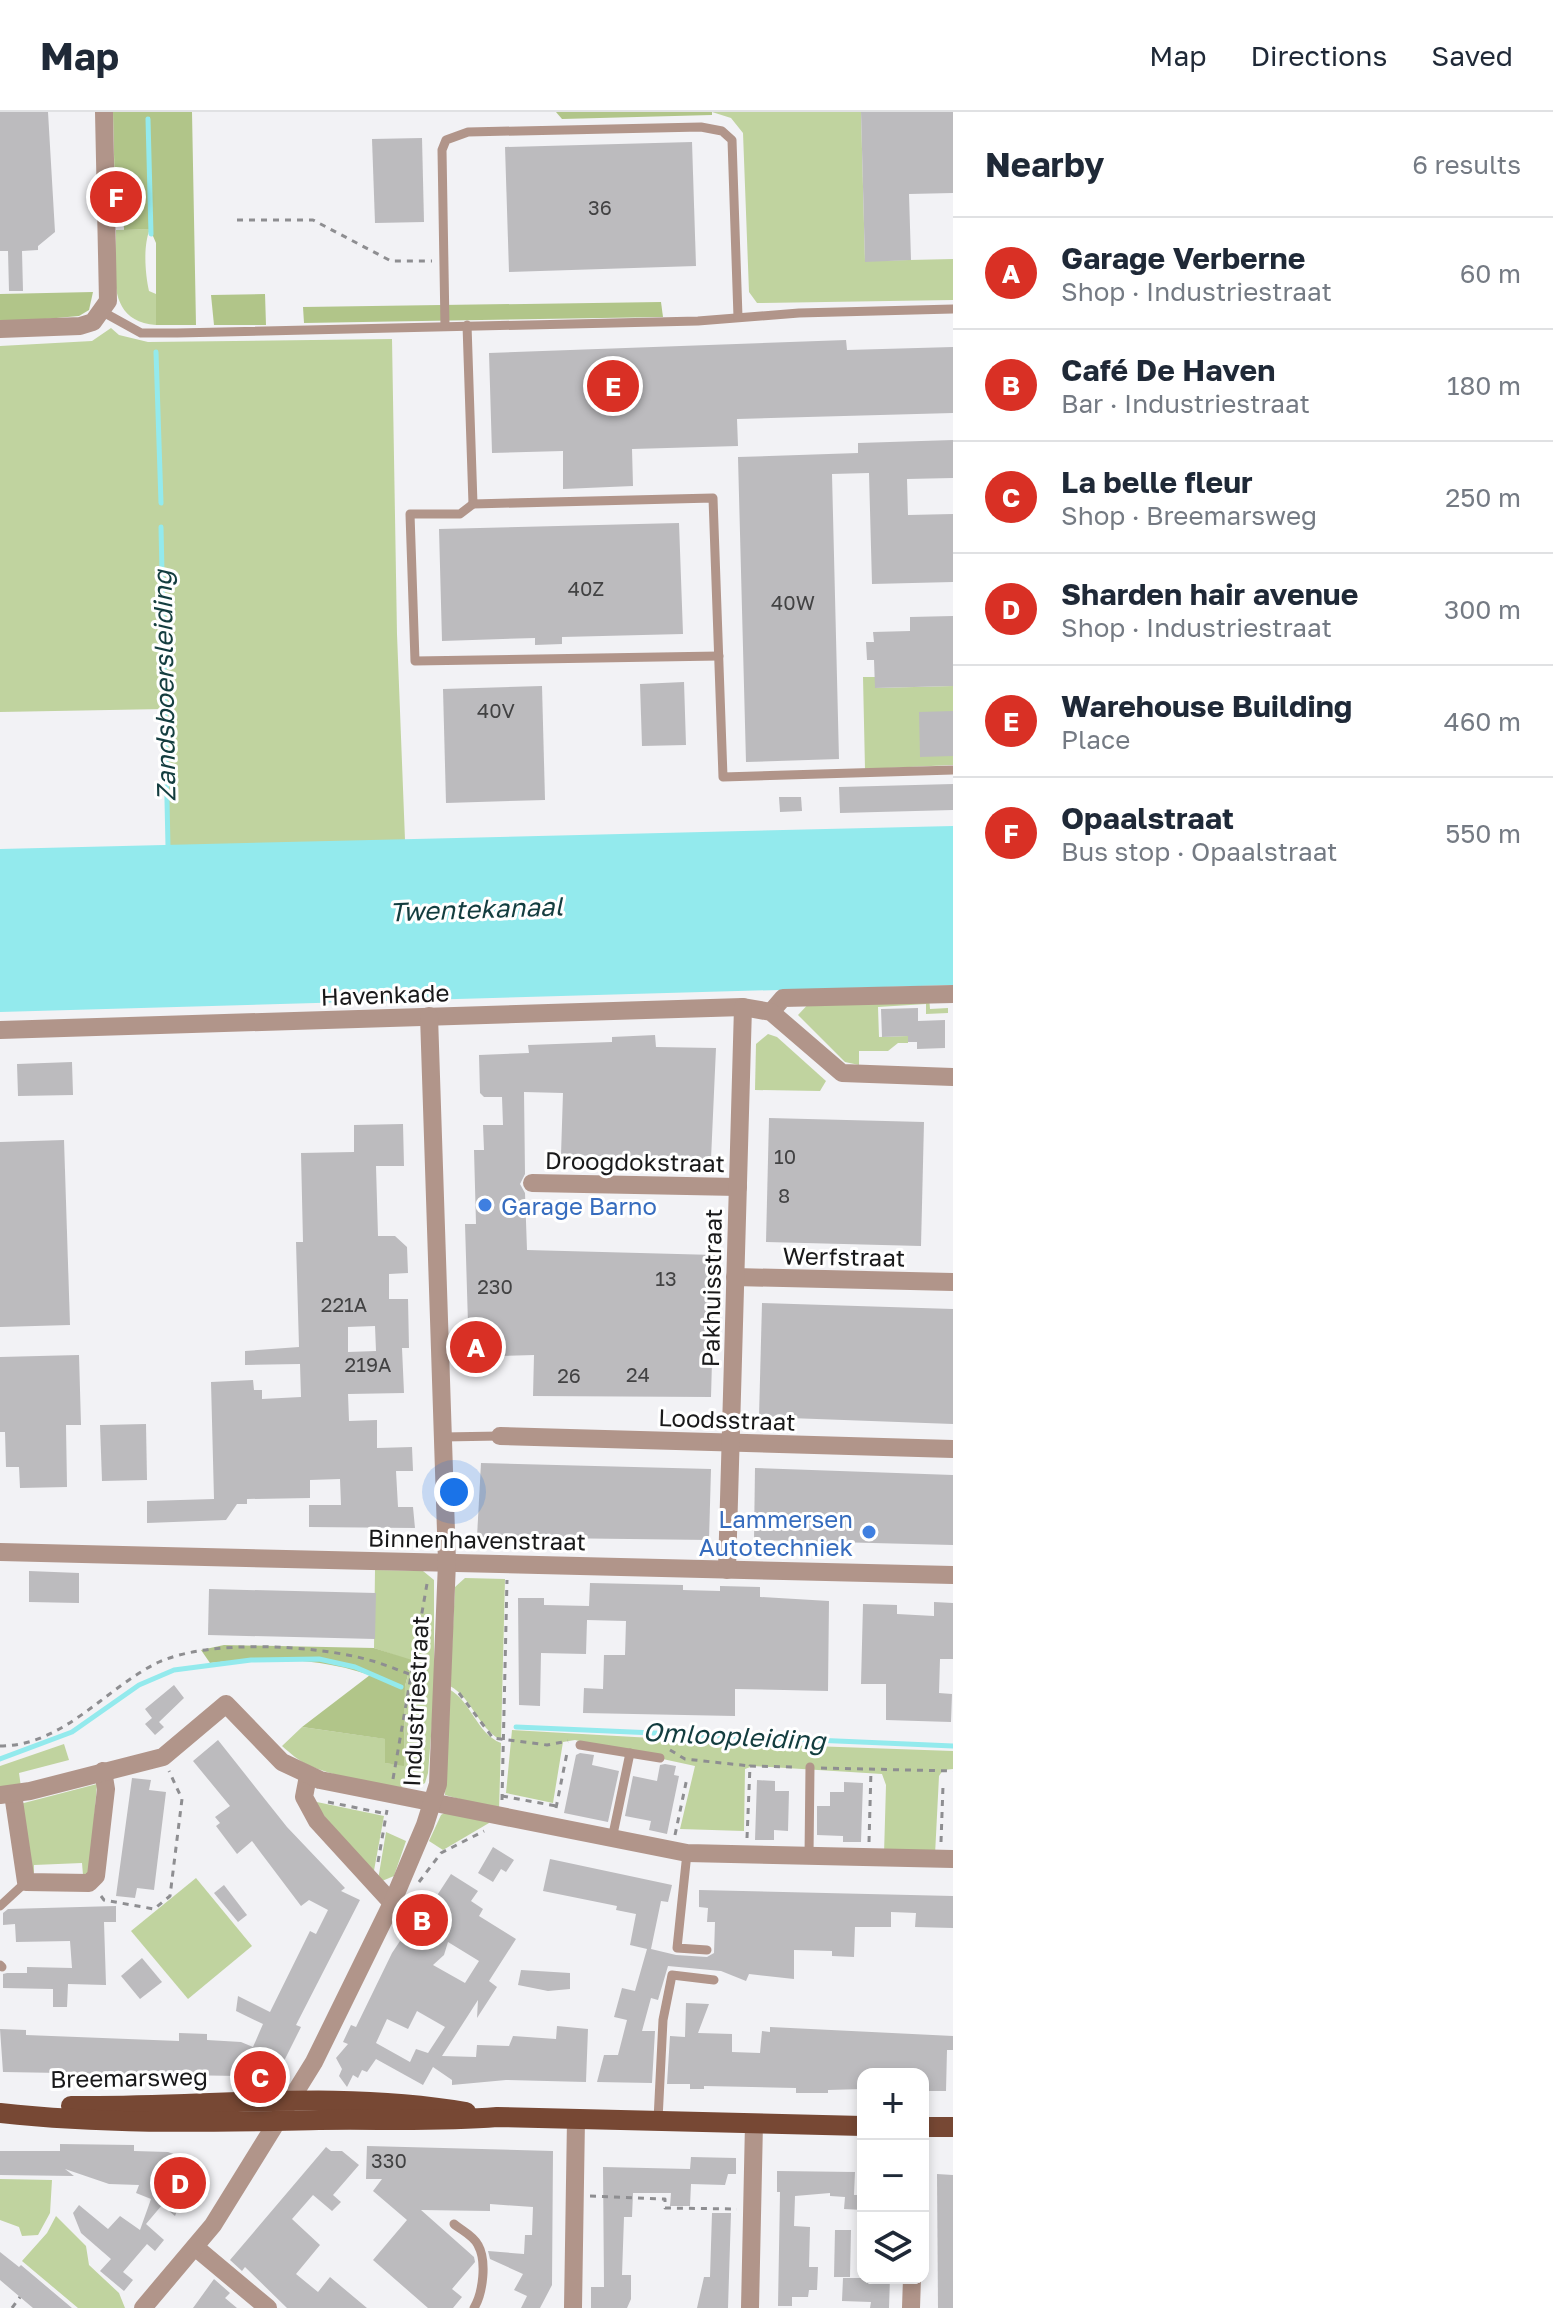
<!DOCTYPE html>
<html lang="en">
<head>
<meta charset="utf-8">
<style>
	:root { --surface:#fff; --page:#f2f2f3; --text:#1f2937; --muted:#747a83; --line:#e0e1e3; --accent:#d93025 }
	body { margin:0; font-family:"Golos Text",sans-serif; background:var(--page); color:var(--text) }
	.controls { position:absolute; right:24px; bottom:24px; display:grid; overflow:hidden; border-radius:16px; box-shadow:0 4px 12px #0003 }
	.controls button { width:72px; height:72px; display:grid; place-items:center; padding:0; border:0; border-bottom:2px solid var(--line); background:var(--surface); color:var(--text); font:40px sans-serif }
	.you { position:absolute; left:454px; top:1380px; width:28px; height:28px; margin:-20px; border:6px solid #fff; border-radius:50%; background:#1a73e8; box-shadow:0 0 0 12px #1a73e833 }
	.badge { display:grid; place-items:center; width:52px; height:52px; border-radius:50%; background:var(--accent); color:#fff; font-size:26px; font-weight:700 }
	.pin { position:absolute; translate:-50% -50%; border:4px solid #fff; box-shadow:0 2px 8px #0006 }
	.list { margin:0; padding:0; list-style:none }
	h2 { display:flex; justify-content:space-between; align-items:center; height:104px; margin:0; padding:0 32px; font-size:34px }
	h2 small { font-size:26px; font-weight:400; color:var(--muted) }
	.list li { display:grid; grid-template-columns:52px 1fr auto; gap:24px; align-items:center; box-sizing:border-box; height:112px; padding:0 32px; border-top:2px solid var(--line) }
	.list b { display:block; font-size:30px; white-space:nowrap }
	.list p { margin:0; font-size:26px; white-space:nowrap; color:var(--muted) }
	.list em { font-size:26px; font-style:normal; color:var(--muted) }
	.icon { flex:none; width:44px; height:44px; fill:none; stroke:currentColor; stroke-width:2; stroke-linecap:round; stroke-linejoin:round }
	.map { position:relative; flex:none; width:953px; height:2196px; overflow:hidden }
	header { display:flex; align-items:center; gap:48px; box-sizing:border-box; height:112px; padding:0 40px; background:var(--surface); border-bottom:2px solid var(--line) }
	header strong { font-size:38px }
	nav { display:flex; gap:44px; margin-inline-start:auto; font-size:28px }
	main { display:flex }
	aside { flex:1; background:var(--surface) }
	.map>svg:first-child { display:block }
	.green { fill:#c0d39f }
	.forest { fill:#b1c589 }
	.water { fill:#93eaed }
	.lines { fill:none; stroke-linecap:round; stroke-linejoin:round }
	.stream { stroke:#93eaed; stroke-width:5 }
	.building { fill:#bcbbbe; fill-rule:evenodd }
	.path { stroke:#8e8e91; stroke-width:3; stroke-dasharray:6 6; stroke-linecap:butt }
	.lane { stroke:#b1958a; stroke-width:9 }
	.street { stroke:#b1958a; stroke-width:18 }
	.primary { stroke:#774834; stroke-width:20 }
	.shop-dot { fill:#3f7fe0; stroke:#fff; stroke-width:3 }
	.labels { text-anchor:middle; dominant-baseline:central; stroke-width:6; stroke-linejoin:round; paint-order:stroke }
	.number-label { font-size:20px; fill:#424243 }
	.street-label { font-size:24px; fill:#19191a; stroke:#fff }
	.shop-label { font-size:24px; fill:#366cbe; stroke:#fff; text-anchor:start }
	.water-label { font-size:26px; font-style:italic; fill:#133d3f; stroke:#fff }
</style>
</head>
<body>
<header>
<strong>Map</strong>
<nav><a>Map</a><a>Directions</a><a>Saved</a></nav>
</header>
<main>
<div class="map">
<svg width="953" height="2196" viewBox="0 0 953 2196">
	<rect width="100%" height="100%" fill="#f2f2f5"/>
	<g class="green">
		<path d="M712 0H861L865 149 953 147V188L757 191 749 180 743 21 731 6Z"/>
		<path d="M150 117C143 133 145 161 149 179L156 182V213C104 209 116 157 116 118Z"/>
		<path d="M111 216 119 223 148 230 392 227 397 522 405 728 168 734 164 597 0 600V234L92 229Z"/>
		<path d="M863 565H875L876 576 953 574V653L865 657Z"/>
		<path d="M929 884 930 897 948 896V901L926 902V892L878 895 879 925 908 924V931H898L888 939H859V953L845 950 798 903 813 887Z"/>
		<path d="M768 922 777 925 826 969 820 979 755 978 756 932Z"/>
		<path d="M375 1458 423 1459 434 1468V1587L428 1661 425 1671C408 1684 329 1663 308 1653 299 1649 290 1641 282 1634L302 1615 386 1627 385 1651 404 1653 405 1574 412 1549 374 1536Z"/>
		<path d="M465 1466 505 1467 501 1628C477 1615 473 1587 450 1574L455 1475Z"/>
		<path d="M449 1577C472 1590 476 1621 501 1631L499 1698 445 1683Z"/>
		<path d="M512 1618 757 1632 953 1639V1657L943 1658 939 1664 935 1743 884 1742 886 1673 882 1662 753 1654 745 1657 744 1719 680 1717 695 1654 575 1628 563 1630 553 1691 506 1681Z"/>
		<path d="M64 1632 69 1648 19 1661 21 1675 0 1676V1654Z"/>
		<path d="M97 1672 90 1760 83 1763 82 1751 34 1753V1765L20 1692Z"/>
		<path d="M312 1689 384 1704 373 1764Z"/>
		<path d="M446 1700 489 1709V1711L443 1738 429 1729 441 1703Z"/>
		<path d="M386 1720 406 1729 394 1764 382 1769 378 1768Z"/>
		<path d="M196 1766 252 1834 188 1887 131 1819Z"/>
		<path d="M0 2067 52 2068 50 2101 38 2123 22 2124 19 2115 0 2108Z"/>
		<path d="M56 2104 86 2134 89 2153 119 2181 125 2196H78L22 2149 47 2121Z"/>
	</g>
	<g class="forest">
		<path d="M113 0H192L196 213H156V131L150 117 124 118 123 84H115Z"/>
		<path d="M556 0H712V3L562 7Z"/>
		<path d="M93 180 89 198 79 204 0 211V182Z"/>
		<path d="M265 182 266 213H214L211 183Z"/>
		<path d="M661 190 663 205 304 211 303 195Z"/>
		<path d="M224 1533 374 1536 412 1548 405 1574 404 1654 385 1651V1627L302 1615 370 1563C317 1545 265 1545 210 1551L201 1538Z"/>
	</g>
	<path class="water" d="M953 714V873L0 900V737Z"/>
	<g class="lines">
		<g class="stream">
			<path d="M148 7 151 122"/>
			<path d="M156 240 161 391"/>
			<path d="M161 415 168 734"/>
			<path d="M516 1615 953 1634"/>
			<path d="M0 1647 72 1620 139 1573 174 1558 251 1548 319 1547 355 1555 401 1575"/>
		</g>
	</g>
	<g class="building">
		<path d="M0 0H48L55 120 38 134V138L22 139 23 179H9L8 139H0Z"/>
		<path d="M861 0H953V81L909 82 911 148 865 150Z"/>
		<path d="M422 26 424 110 375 111 372 27Z"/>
		<path d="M692 30 696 154 509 160 505 35Z"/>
		<path d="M846 228 847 238 953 235V301L737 307 738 334 632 337 633 374 563 377V339L492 341 489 241Z"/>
		<path d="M953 328V366L907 367 908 403 953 402V470L872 472 869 361 832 362 839 647 746 650 738 345 858 341V331Z"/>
		<path d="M679 411 683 522 562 525V532L535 533V526L442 529 439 417Z"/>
		<path d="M953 504V574L875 576 874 548H867L866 530H874L873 520 910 519V505Z"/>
		<path d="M684 570 686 633 642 634 640 572Z"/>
		<path d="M542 574 545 688 446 691 443 577Z"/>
		<path d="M953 599V644L920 645 919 600Z"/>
		<path d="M953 672V698L840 701 839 675Z"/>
		<path d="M779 685H801L802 699 780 700Z"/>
		<path d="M918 896V909L945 908V936L917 937V930H908V924L882 925 881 897Z"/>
		<path d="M655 923 656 935 716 936 711 1047 561 1043 563 981 524 980 525 1062 520 1072 525 1081 527 1138 715 1143 711 1285 533 1284 534 1243 469 1245 465 1112H476L474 1038H484L483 1013H503L502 985H484L480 981 479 943 529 941 528 933 612 930V925Z"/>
		<path d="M72 950 73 983 18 984 17 952Z"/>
		<path d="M769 1006 924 1010 921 1134 766 1130Z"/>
		<path d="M403 1012 404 1054H376L378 1124H395L407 1135 408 1161 389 1162V1187H408L409 1236H402L404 1281 348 1282 349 1309 377 1308V1336L412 1335 413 1359H396L398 1395H413L415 1416 309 1415V1393H341L340 1367 310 1368V1386L247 1387V1392H237L226 1408 147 1411V1389L214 1387 211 1270 253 1268 254 1278H262V1287L301 1285 300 1252 245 1253V1239L299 1235 296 1130H303L301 1041 354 1040V1013ZM375 1214 376 1239 348 1240V1215Z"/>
		<path d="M64 1028 70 1213 0 1215V1030Z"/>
		<path d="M762 1191 953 1197V1312L759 1305Z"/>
		<path d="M79 1243 81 1313H66L67 1375 20 1376 19 1355H6L5 1320H0V1245Z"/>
		<path d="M146 1312 147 1368 102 1369 100 1313Z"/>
		<path d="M481 1351 711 1357 709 1428 477 1425Z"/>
		<path d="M755 1356 953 1363V1433L754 1428Z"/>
		<path d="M29 1459 79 1461V1491L29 1490Z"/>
		<path d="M590 1471 683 1473V1478L720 1479V1474L760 1475V1485L829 1489 828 1579 735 1577V1604L583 1601 584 1576 603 1577 604 1543H625L626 1509 587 1508 586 1542 541 1541 540 1594 519 1593 518 1486H544V1493L589 1494Z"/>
		<path d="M209 1477 376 1481 375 1527 208 1523Z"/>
		<path d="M934 1490 953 1491V1547H940L939 1581 952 1582 951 1610 886 1608V1572H861L863 1492 897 1493V1502L934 1504Z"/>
		<path d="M174 1573 184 1586 159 1610 164 1615 155 1623 145 1612 152 1606 145 1597Z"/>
		<path d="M218 1628 287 1715 345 1776 341 1779 360 1788 296 1913 301 1915 281 1955 274 1964H267V1972H238V1964L3 1960 0 1917 26 1918V1923L179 1929V1921L207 1922V1928L241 1930 253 1935 263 1912 236 1899 238 1884 270 1900 310 1819 316 1822 328 1798 309 1788 301 1794 252 1729 237 1742 216 1714 220 1711 215 1705 230 1694 193 1649Z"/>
		<path d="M580 1641 594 1643 592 1653 619 1659 608 1710 564 1701 576 1643Z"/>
		<path d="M665 1652 676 1654 674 1663 679 1664 667 1722 649 1718 651 1709 625 1704 633 1664 657 1669 660 1653Z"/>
		<path d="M132 1666 151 1668 149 1678 166 1680 154 1778 137 1776 135 1786 116 1784Z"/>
		<path d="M757 1668 775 1669V1679H789L788 1719 774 1718V1728H755Z"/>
		<path d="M844 1670 863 1671 861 1730H843V1724L817 1723V1694H830V1680H844Z"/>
		<path d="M493 1735 514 1748 506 1760 501 1757 493 1770 478 1761Z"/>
		<path d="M550 1747 672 1773 668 1790 661 1789 651 1837 676 1843 707 1845 714 1841 715 1810H707L708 1796 699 1795V1778L953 1784V1816L915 1815 916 1801 891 1800V1815H855L854 1845 832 1844V1839L794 1838V1867L749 1862 746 1869 721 1859 668 1854 658 1888 651 1886 642 1919H655L652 1971 597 1970 604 1943H618L627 1908 614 1905 622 1876 635 1879 647 1837 630 1833 636 1802 616 1798 617 1794 543 1779Z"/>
		<path d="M451 1762 478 1779 471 1789 483 1797 479 1804 516 1827 489 1869 497 1875 477 1906 478 1888 442 1944 476 1945 477 1933 509 1934 513 1924 556 1927 557 1914 588 1917 586 1970 506 1968 452 1973V1968L433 1955 423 1973 376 1947 367 1960 362 1958 358 1966 353 1963 347 1975 339 1964 342 1957 336 1946 348 1932 343 1930 351 1913 356 1915 392 1841 422 1796 432 1782 436 1785ZM448 1830 479 1849 465 1871 433 1853 444 1843ZM417 1899 445 1915 428 1941 416 1937 410 1950 376 1931 387 1907 408 1917Z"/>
		<path d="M224 1773 247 1803 238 1810 214 1781Z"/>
		<path d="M116 1794V1810H104L106 1873 68 1872 67 1895H53V1877L3 1876V1862L7 1861H27V1855L72 1856 70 1829 16 1830 15 1812 3 1813V1801L8 1797Z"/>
		<path d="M142 1846 162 1870 140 1887 121 1864Z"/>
		<path d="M521 1858 570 1861V1877L548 1879 518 1873Z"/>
		<path d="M686 1891 709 1892 698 1921 732 1922V1940L760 1941 762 1919 770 1920V1915L953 1924V1938H947L946 1979H923V1962H863V1977L828 1978V1981H796V1976L704 1974V1977H690V1972H667L670 1924 685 1925Z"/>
		<path d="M60 2032 134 2033V2039L168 2040 195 2050 175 2104 162 2093 146 2112 164 2128 155 2139 147 2132 123 2160 133 2168 124 2179 100 2159 111 2147 81 2121 73 2101 79 2093 108 2117 120 2104 140 2118 151 2087 136 2081 139 2073 109 2072 65 2057 74 2064 0 2063V2039H60Z"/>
		<path d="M367 2034 553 2039 552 2173 540 2196H521L527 2184 514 2178 523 2162 490 2147 488 2139 524 2142 525 2123H532L533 2095 490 2092V2099L421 2098 474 2145 475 2150 452 2177 462 2185 453 2196H428L373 2148 407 2108 373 2079 382 2067H366Z"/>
		<path d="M326 2035 331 2039H342L359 2053 333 2083 341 2090 332 2099 313 2083 292 2107 320 2133 296 2162 318 2180 330 2165 367 2196H287L245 2155 242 2159 230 2148Z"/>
		<path d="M691 2045 736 2046V2062H728L725 2073 691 2072 690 2094H670L671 2081H633L632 2105H624L622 2163H631V2187L627 2196H591V2175H604L603 2055 690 2057Z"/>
		<path d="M777 2059 855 2060 854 2083H863V2098L844 2097 845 2085 830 2084V2081L795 2084 794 2114 810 2115 809 2155H818L817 2178H809L808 2185H792V2194H778L780 2080H777Z"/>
		<path d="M937 2062 953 2063V2196H938Z"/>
		<path d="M712 2101H731L728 2196H697L704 2165H710Z"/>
		<path d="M835 2118H851L850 2165H834Z"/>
		<path d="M0 2140 19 2155 21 2153 72 2196H33L0 2168Z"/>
		<path d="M843 2166H890L889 2196H870L871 2190 842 2189Z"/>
		<path d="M214 2167 230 2181 225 2186 237 2196H193Z"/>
	</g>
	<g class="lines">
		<g class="path">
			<path d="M237 108H313L391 149H432"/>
			<path d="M459 1581 493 1626 547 1633 568 1629"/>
			<path d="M0 1634C64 1634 106 1575 159 1550 210 1527 316 1533 369 1548 389 1553 407 1563 427 1567"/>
			<path d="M670 1638 685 1647 750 1654"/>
			<path d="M821 1656 953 1659"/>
			<path d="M393 1667 428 1466"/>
			<path d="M502 1684 556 1694"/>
			<path d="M502 1688 507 1468"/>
			<path d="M328 1690 387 1702"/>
			<path d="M556 1696 567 1641"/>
			<path d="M675 1723 687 1666"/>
			<path d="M747 1726 750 1654 797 1655"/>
			<path d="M869 1730 871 1658"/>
			<path d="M941 1730 943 1674"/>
			<path d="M378 1750 387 1698"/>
			<path d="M419 1770 441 1741 484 1719"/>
			<path d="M101 1784 104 1788 154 1797 170 1784 182 1687 169 1659"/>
			<path d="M590 2084 665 2087V2096L737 2097"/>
			<path d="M12 2196 20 2185"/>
		</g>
		<g class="lane">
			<path d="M103 200 141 221H177L698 209 799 201 953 197"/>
			<path d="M467 213 473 392 713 386 723 665 953 658"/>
			<path d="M445 214 442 38 446 28 468 20 701 15 722 19 732 28 738 205"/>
			<path d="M473 392 460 402H410L415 549 719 544"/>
			<path d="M443 1325 500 1324"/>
			<path d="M580 1633 660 1646"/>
			<path d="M612 1727 630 1641"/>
			<path d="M687 1741 677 1836 707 1838"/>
			<path d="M809 1744 810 1655"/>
			<path d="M0 1794 26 1770"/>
			<path d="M0 1853 2 1855"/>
			<path d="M658 2008 663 1908 672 1863 714 1868"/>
			<path d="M454 2112C461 2118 474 2124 478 2133 487 2149 483 2181 474 2196"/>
		</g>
		<g class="street">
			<path d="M0 217 80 214 93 210 108 189 104 0"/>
			<path d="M771 900 783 886 953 882"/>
			<path d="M0 918 743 895 771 900 842 961 953 965"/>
			<path d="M532 1071 738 1075"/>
			<path d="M735 1165 953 1170"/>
			<path d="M500 1324 953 1337"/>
			<path d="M0 1440 953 1463"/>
			<path d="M727 1458 743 895"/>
			<path d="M308 1664 304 1685 317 1709 392 1791"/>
			<path d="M13 1682 26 1770 89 1771 96 1764 106 1677 103 1659"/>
			<path d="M0 1683 30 1679 163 1645 226 1592 282 1650 320 1668 687 1741 953 1747"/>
			<path d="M195 2135 268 2196"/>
			<path d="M143 2196 213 2113 314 1950 392 1791 425 1713 438 1672 447 1450 429 904"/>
			<path d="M573 2196 576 2007"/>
			<path d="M750 2196 754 2011"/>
			<path d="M911 2196 912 2166"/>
		</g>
		<g class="primary">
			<path d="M71 1994C203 1996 334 1977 466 2000"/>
			<path d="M0 2001C107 2013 212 2010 319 2008 379 2007 438 2010 497 2005L863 2014"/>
			<path d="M923 2015H953"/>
		</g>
	</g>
	<g class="shop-dot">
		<circle cx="485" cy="1093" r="8"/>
		<circle cx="869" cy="1420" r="8"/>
	</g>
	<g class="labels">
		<g class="number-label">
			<text x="600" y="95">36</text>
			<text x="586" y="476">40Z</text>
			<text x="793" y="490">40W</text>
			<text x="496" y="598">40V</text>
			<text x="785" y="1044">10</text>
			<text x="784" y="1083">8</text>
			<text x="666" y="1166">13</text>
			<text x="495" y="1174">230</text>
			<text x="344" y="1192">221A</text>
			<text x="368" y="1252">219A</text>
			<text x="638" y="1262">24</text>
			<text x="569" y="1263">26</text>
			<text x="389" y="2048">330</text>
		</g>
		<g class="street-label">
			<text transform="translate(385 882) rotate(-2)">Havenkade</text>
			<text transform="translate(635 1049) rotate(1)">Droogdokstraat</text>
			<text transform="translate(844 1144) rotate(1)">Werfstraat</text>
			<text transform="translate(711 1176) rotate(-89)">Pakhuisstraat</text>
			<text transform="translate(727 1307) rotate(2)">Loodsstraat</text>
			<text transform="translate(477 1427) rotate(1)">Binnenhavenstraat</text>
			<text transform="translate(415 1589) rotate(-87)">Industriestraat</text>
			<text transform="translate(129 1965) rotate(-1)">Breemarsweg</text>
		</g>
		<g class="shop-label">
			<text x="501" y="1093">Garage Barno</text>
			<text x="853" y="1406" text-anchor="end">Lammersen<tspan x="853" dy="28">Autotechniek</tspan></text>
		</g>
		<g class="water-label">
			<text transform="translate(164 574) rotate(-91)">Zandsboersleiding</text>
			<text transform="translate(476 797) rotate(-2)">Twentekanaal</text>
			<text transform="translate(734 1624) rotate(3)">Omloopleiding</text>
		</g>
	</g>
</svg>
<div class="controls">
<button>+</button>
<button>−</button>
<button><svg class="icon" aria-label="layers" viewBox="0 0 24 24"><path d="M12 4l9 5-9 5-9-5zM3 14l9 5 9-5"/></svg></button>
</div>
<div class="you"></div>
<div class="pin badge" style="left:476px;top:1235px">A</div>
<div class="pin badge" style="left:422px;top:1808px">B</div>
<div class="pin badge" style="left:260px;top:1965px">C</div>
<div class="pin badge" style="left:180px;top:2071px">D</div>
<div class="pin badge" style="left:613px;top:274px">E</div>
<div class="pin badge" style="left:116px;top:85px">F</div>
</div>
<aside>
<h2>Nearby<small>6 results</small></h2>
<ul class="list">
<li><span class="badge">A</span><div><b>Garage Verberne</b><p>Shop · Industriestraat</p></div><em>60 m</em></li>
<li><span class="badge">B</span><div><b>Café De Haven</b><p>Bar · Industriestraat</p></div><em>180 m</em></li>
<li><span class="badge">C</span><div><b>La belle fleur</b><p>Shop · Breemarsweg</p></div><em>250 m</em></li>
<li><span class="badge">D</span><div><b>Sharden hair avenue</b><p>Shop · Industriestraat</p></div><em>300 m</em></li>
<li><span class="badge">E</span><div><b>Warehouse Building</b><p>Place</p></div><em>460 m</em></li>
<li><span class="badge">F</span><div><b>Opaalstraat</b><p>Bus stop · Opaalstraat</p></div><em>550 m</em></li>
</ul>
</aside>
</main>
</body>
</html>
